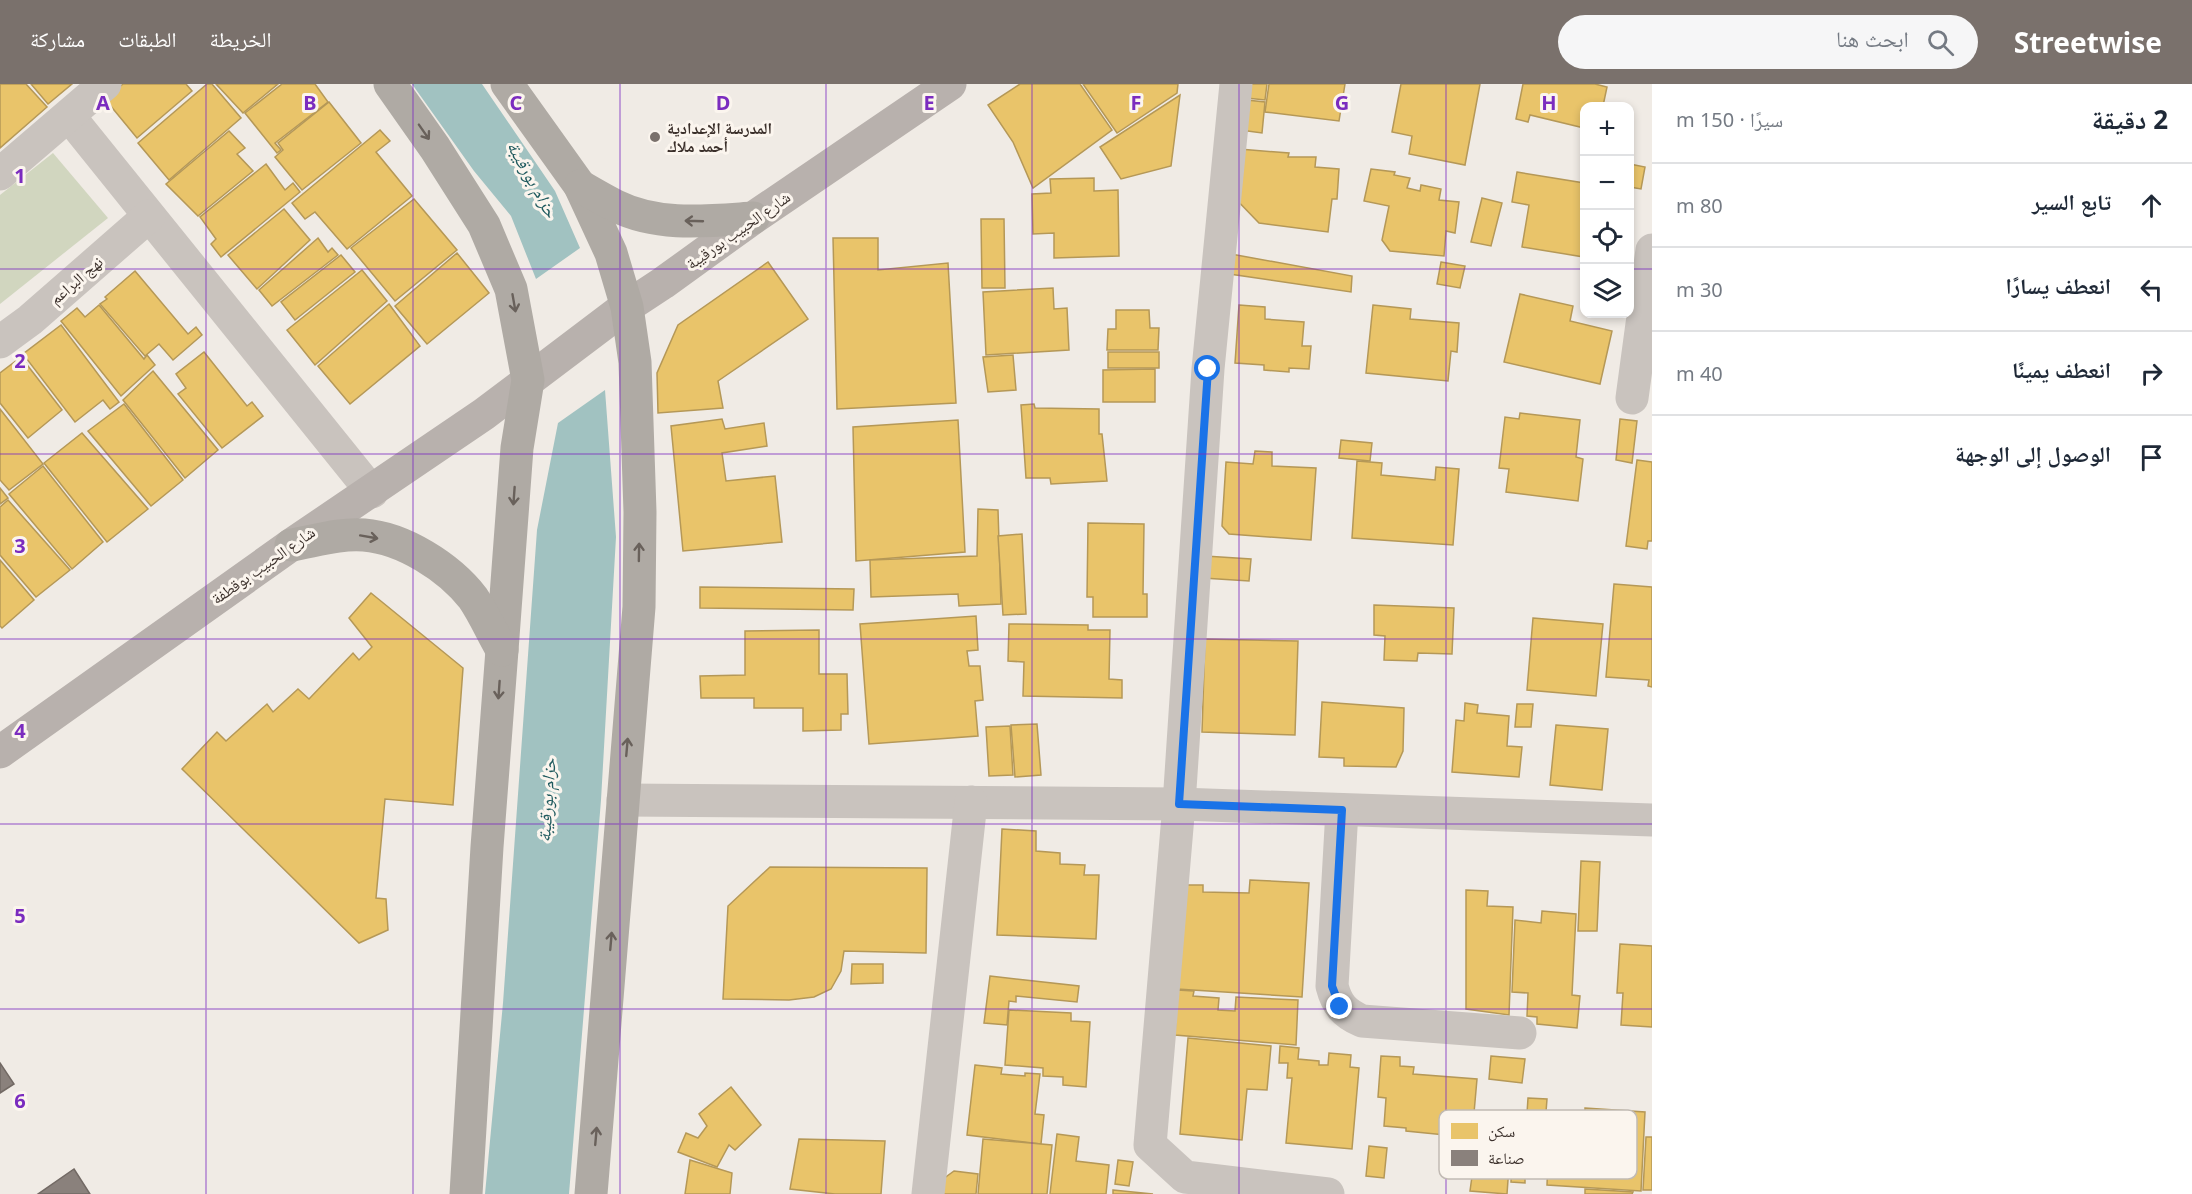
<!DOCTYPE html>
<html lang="ar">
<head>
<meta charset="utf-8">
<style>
	:root { --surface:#fff; --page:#f6f6f7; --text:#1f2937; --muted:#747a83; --line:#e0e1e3; --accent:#7a716c }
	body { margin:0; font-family:"Noto Sans","Noto Naskh Arabic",sans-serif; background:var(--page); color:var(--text); direction:rtl }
	.controls { position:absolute; right:18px; top:18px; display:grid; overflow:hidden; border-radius:12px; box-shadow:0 3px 9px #0003 }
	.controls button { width:54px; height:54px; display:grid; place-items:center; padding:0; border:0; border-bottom:2px solid var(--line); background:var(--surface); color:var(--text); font:30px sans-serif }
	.stop { position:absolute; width:18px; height:18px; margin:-14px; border:4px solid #1a73e8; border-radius:50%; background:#fff }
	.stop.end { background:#1a73e8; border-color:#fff; box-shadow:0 2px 6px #0008 }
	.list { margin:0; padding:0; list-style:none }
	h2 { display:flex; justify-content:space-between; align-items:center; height:78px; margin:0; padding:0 24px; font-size:26px }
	h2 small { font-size:20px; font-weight:400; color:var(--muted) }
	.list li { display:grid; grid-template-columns:39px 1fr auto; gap:18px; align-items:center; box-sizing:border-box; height:84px; padding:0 24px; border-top:2px solid var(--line) }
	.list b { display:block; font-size:22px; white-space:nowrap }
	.list em { font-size:20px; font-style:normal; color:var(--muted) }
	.icon { flex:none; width:33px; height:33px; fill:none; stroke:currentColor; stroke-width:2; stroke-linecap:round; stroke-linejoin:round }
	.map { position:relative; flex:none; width:1652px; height:1110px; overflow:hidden; direction:ltr }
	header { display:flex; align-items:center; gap:36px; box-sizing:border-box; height:84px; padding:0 30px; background:var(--accent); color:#fff }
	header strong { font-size:28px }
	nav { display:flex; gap:33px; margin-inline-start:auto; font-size:21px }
	.search { width:420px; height:54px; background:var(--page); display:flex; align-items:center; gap:15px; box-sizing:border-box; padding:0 21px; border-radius:33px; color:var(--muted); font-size:22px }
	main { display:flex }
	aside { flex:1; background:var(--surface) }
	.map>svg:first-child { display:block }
	.green { fill:#d1d6bf }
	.water { fill:#a1c2c1 }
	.homes { fill:#e9c46a; stroke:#b59857; stroke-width:1.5 }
	.industry { fill:#8a817c; stroke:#726964; stroke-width:1.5 }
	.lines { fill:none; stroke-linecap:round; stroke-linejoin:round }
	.minor { stroke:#c9c3be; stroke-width:33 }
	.major { stroke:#b8b1ad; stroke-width:33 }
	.highway { stroke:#afaaa4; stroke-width:33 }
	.oneway { stroke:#69615b }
	.route { stroke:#1a73e8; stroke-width:8 }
	.grid { fill:none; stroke:#7b2cbf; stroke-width:1.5; stroke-opacity:0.55 }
	.poi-dot { fill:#7a716c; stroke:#fbf5ee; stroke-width:2 }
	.labels { text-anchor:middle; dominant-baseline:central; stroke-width:6; stroke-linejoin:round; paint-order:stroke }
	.poi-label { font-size:16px; font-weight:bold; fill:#3b302b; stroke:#fbf5ee; text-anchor:start }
	.street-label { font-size:16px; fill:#3b302b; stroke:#fbf5ee }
	.water-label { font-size:18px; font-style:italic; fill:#1f5a5e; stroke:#fbf5ee }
	.key { fill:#fbf5ee; stroke:#c1bab4; stroke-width:1.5 }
	.key-label { font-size:16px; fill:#3b302b }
	.grid-label { font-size:20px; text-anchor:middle; font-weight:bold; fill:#7b2cbf; stroke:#fbf5ee; stroke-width:6; stroke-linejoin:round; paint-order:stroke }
</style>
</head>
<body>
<header>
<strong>Streetwise</strong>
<div class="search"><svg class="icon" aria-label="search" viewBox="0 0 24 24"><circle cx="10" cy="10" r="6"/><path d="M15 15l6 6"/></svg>ابحث هنا</div>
<nav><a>الخريطة</a><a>الطبقات</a><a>مشاركة</a></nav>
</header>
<main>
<aside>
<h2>2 دقيقة<small>سيرًا · 150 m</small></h2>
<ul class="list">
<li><svg class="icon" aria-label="ahead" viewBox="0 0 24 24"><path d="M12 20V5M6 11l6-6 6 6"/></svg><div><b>تابع السير</b></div><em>80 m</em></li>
<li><svg class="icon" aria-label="left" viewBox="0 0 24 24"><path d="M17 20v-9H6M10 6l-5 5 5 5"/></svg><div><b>انعطف يسارًا</b></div><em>30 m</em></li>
<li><svg class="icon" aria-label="right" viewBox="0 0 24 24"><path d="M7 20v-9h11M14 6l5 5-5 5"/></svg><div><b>انعطف يمينًا</b></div><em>40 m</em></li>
<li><svg class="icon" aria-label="arrive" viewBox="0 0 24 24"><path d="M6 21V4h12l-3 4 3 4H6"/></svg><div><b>الوصول إلى الوجهة</b></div></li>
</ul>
</aside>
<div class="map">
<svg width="1652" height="1110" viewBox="0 0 1652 1110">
	<rect width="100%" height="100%" fill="#f0ebe5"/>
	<path class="green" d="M53 69 108 134 0 220V111Z"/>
	<g class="water">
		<path d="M412 0H482L555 107 580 164 536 195 511 132 474 87Z"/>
		<path d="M605 306 616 453 601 716 569 1110H485L503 919 537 446 558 339Z"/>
	</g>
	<g class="homes">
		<path d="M0 0H26L47 23 0 64Z"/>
		<path d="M31 0H72L48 20Z"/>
		<path d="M123 0H186L192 7 137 54 105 15Z"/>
		<path d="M207 0H212L241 34 169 96 138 59Z"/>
		<path d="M216 0H278L243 29Z"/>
		<path d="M282 0H315L328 18 275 59 281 66 277 69 245 29Z"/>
		<path d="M1020 0H1080L1112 46 1033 104 1013 58 988 21Z"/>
		<path d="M1083 0H1178L1177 9 1117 49Z"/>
		<path d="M1239 0H1267L1265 16 1237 13Z"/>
		<path d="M1269 0H1345L1339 37 1265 28Z"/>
		<path d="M1401 0H1480L1465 81 1409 70 1412 52 1392 48Z"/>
		<path d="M1523 0H1595L1607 3 1603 22H1584V44L1530 31 1528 38 1516 35Z"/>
		<path d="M1180 11 1171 82 1121 95 1100 63Z"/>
		<path d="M1237 15 1265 18 1262 49 1233 45Z"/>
		<path d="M329 18 361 59 302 106 275 73 283 66 278 59Z"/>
		<path d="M380 46 390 57 376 68 412 112 347 165 315 128 305 135 292 119Z"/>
		<path d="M229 47 245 64 237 70 253 87 198 132 166 100Z"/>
		<path d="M1239 65 1289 69 1288 73H1316L1315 83 1339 85 1337 115H1332L1328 148 1259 139 1231 110Z"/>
		<path d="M266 80 285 106 293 99 300 108 221 173 211 160 216 155 200 133Z"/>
		<path d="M1630 80 1645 83 1641 105 1630 103Z"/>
		<path d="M1371 85 1395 88 1394 91 1410 94 1407 104 1420 107 1421 101 1441 105 1439 116 1459 118 1455 149 1446 147 1444 172 1390 167 1382 156 1389 122 1364 117Z"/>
		<path d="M1517 88 1584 99V173L1522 163 1529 121 1512 118Z"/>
		<path d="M1094 94V107L1118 106 1119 172 1054 174V149L1033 150 1032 110 1051 109 1050 95Z"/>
		<path d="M1482 114 1502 119 1491 162 1471 158Z"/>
		<path d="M414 115 457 166 395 217 351 164Z"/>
		<path d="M284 125 310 156 257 205 228 171Z"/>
		<path d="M981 135H1004L1005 204H982Z"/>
		<path d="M318 154 328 168 332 164 338 171 272 222 259 206Z"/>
		<path d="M833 154H878V186L948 179 956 319 837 325Z"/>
		<path d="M1220 168 1352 192 1351 208 1216 188Z"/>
		<path d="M457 169 489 209 427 260 395 222Z"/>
		<path d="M341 171 355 188 295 236 281 218Z"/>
		<path d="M768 178 808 235 718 297 723 324 658 329 657 289 678 241Z"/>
		<path d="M1441 178 1465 182 1460 204 1437 200Z"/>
		<path d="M362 186 387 217 315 281 287 246Z"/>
		<path d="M135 187 188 250 196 243 202 251 173 276 159 260 145 272 100 220 107 215 105 213Z"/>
		<path d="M1053 204 1054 225 1067 224 1069 266 986 271 983 208Z"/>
		<path d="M1520 210 1573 222 1570 237 1612 247 1600 300 1504 278Z"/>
		<path d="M389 220 420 262 350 320 318 282Z"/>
		<path d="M99 221 144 275 147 271 155 281 121 312 61 237 77 224 85 233Z"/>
		<path d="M1239 221 1265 223V235L1304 238 1302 262H1311L1309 285 1289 284V288L1264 286V281L1235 279Z"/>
		<path d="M1373 221 1411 225 1410 235 1459 239 1457 268 1451 267 1448 297 1366 289Z"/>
		<path d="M1116 226H1149L1150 244H1159L1158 266H1107L1108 245H1116Z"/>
		<path d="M61 241 119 318 110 325 103 316 75 338 23 270Z"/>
		<path d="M204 268 247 322 252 318 263 332 222 364 178 310 186 304 176 290Z"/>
		<rect x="1108" y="268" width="51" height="16"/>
		<path d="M1013 271 1016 306 988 308 983 273Z"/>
		<path d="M21 273 62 326 28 354 0 319V289Z"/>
		<path d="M1155 285V318H1103V286Z"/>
		<path d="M153 287 218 366 185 394 123 316Z"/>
		<path d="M124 320 183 396 151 422 88 347Z"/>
		<path d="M1034 320 1035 324 1099 325V350H1102L1107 397 1051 400 1050 394H1026L1021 321Z"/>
		<path d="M0 325 43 380 9 406 0 396Z"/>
		<path d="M1520 329 1580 336 1576 373 1583 375 1578 417 1506 408 1509 385 1499 384 1505 333 1519 335Z"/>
		<path d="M722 335 725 345 764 339 767 362 722 369 726 397 775 392 782 458 683 467 671 342Z"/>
		<path d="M1620 335 1637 337 1632 379 1616 376Z"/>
		<path d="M958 336 965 468 856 477 853 343Z"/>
		<path d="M82 349 148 425 107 458 44 379Z"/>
		<path d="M1341 356 1372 359 1370 377 1339 374Z"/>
		<path d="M1255 367 1272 368V382L1316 384 1311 456 1229 450 1222 442 1226 378 1253 380Z"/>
		<path d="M1637 376 1652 378V457H1648L1647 465 1626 462Z"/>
		<path d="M1357 377 1382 379 1381 391 1435 396 1436 383 1459 385 1453 461 1352 454Z"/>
		<path d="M43 382 103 458 72 485 9 410Z"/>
		<path d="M0 404 8 414 0 420Z"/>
		<path d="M8 416 70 486 36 513 0 471V423Z"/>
		<path d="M978 425 998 426 1001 520 959 522 958 510 871 513 870 476 977 472Z"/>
		<path d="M1088 439 1144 440 1143 510H1147V533H1093V513H1087Z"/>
		<path d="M1022 450 1026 530 1003 531 998 452Z"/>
		<path d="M1205 472 1251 475 1249 497 1203 494Z"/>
		<path d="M0 476 34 516 2 544 0 542Z"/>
		<path d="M1614 500 1652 503V603L1648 602 1649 596 1606 593Z"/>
		<path d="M700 503 854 505 853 526 700 524Z"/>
		<path d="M371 509 463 584 453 721 385 715 376 814 386 815 388 846 359 859 182 685 217 648 226 657 267 620 273 628 298 605 309 615 353 569 359 576 372 563 349 534Z"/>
		<path d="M1374 521 1454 524 1452 570 1418 569 1417 577 1384 576 1385 552 1374 551Z"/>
		<path d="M976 532 978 566 967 567 969 582H980L983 616 975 617 978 652 869 660 860 540Z"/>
		<path d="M1533 534 1603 540 1596 612 1527 606Z"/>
		<path d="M1009 540 1088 541V546H1110L1109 595 1122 596V614L1023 612 1024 578 1008 577Z"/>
		<path d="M819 546V590H847L848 630H841V646L803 647V624H754V614H701L700 592 745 591V547Z"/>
		<path d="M1205 555 1298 557 1295 651 1202 648Z"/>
		<path d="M1322 618 1404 624 1403 667 1396 683 1344 682V674L1319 673Z"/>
		<path d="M1465 619 1478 621 1477 629 1509 632 1507 662 1522 663 1519 693 1452 688 1456 636 1464 637Z"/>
		<path d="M1517 620H1533L1531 643H1515Z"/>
		<path d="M1037 640 1041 691 1015 693 1011 641Z"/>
		<path d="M1556 641 1608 645 1602 706 1550 701Z"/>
		<path d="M1010 642 1013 691 989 692 986 643Z"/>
		<path d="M1002 745 1036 747V767L1060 769V780L1085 781 1084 791H1099L1096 855 997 851Z"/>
		<path d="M1581 777 1600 778 1597 847H1578Z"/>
		<path d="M770 783 927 784 926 869 844 867 841 887 831 905 814 913 789 916 723 915 728 822Z"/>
		<path d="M1250 796 1309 799 1302 913 1177 905 1185 801H1203V808L1249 809Z"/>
		<path d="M1466 806 1488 807 1487 822 1513 823 1509 931 1466 925Z"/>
		<path d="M1542 827 1576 830 1572 911 1580 912 1577 944 1537 940V933L1527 932 1528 909 1512 908 1515 836 1541 839Z"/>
		<path d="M1620 860 1652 862V943L1621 941 1623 909H1617Z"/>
		<path d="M852 880H883V899L851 900Z"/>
		<path d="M990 892 1079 902 1077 918 1016 912V918L1009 917 1007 941 984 939Z"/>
		<path d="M1177 906 1194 907 1193 912 1219 914 1218 926 1235 927 1236 913 1298 916 1296 961 1175 951Z"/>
		<path d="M1009 926 1071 929V937L1090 938 1086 1003 1063 1001V993L1043 992V984L1005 981Z"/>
		<path d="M1188 954 1271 962 1267 1006 1247 1005 1242 1056 1180 1050Z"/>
		<path d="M1280 962 1299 964 1298 975 1319 977V981H1328L1329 969 1351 971 1350 983 1359 984 1352 1065 1286 1059 1292 994H1287L1288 979H1279Z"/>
		<path d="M1381 972 1400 973V982L1414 983 1413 990 1477 995 1474 1029 1457 1028 1455 1052 1406 1047V1044L1384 1042 1386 1014 1378 1013Z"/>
		<path d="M1491 972 1525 975 1522 999 1489 995Z"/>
		<path d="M975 981 1002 984 1001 990 1025 992V989L1040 990 1035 1030 1044 1031 1041 1060 967 1051Z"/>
		<path d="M731 1003 761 1041 735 1066 729 1061 717 1083 678 1068 686 1049 698 1054 707 1042 699 1030Z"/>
		<path d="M1528 1014 1547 1015 1541 1093 1525 1092V1099L1511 1098 1512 1074 1524 1075Z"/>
		<path d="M1585 1024 1645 1028 1641 1107 1547 1101 1549 1051 1563 1052 1562 1064H1573L1575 1029 1585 1030Z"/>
		<path d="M1057 1050 1079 1053 1076 1077 1109 1081 1106 1110H1050Z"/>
		<path d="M1646 1053H1652V1106H1643Z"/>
		<path d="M799 1055 885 1057 881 1110H835L790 1105Z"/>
		<path d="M983 1055 1052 1061 1047 1110H978Z"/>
		<path d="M1369 1062 1387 1064 1384 1094 1366 1092Z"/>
		<path d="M1490 1066 1510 1068 1507 1110 1470 1107 1473 1085 1488 1087Z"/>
		<path d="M690 1076 732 1089 730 1110H685Z"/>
		<path d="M1118 1076 1133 1078 1129 1102 1115 1100Z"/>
		<path d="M954 1087 978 1090 976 1110H938L939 1098Z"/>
		<path d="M1585 1105 1633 1108 1632 1110H1585Z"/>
		<path d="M1113 1106 1153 1110H1113Z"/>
	</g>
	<g class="industry">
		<path d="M0 979 14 1000 0 1009Z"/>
		<path d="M74 1085 90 1110H38Z"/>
	</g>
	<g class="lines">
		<g class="minor">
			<path d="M1236 0 1208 285 1179 720 1150 1061 1185 1093 1328 1110"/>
			<path d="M69 32 372 408"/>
			<path d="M0 90 105 0"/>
			<path d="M0 258 30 236 149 132"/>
			<path d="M1632 314 1652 166"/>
			<path d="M623 716 1179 720 1652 736"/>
			<path d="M1342 726 1332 902C1337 921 1344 929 1362 937L1520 949"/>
			<path d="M928 1110 971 718"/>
		</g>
		<path class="major" d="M0 668 291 461 484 330 619 228 663 199 753 134 950 0"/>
		<g class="highway">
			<path d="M390 0 435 64 484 141 511 205 528 296 517 364 502 566 487 763 466 1110"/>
			<path d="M507 0 580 102 611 169 627 223 635 278 640 428 639 523 591 1110"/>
			<path d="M580 102C592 109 604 116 616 122 658 143 708 137 753 134"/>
			<path d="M291 461C315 457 340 449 364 451 403 454 449 483 473 514 484 530 492 549 502 566"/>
		</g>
	</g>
	<defs><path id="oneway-shaft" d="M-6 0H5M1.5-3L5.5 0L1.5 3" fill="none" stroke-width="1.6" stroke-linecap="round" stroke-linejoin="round" transform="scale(1.5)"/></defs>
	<g class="oneway">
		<use href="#oneway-shaft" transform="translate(424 48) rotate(55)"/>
		<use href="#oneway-shaft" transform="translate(694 137) rotate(-178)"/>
		<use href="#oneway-shaft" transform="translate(514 219) rotate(80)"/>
		<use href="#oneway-shaft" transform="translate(514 412) rotate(94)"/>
		<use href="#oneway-shaft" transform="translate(369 453) rotate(10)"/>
		<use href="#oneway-shaft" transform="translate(639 468) rotate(-89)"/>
		<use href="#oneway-shaft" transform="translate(499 606) rotate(94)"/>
		<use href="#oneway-shaft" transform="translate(627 663) rotate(-85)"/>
		<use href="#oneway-shaft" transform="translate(611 857) rotate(-85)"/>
		<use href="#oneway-shaft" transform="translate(596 1052) rotate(-85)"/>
	</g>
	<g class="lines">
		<path class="route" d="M1208 285 1179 720 1342 726 1332 902 1340 923"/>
	</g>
	<path class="grid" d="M206 0V1110M413 0V1110M620 0V1110M826 0V1110M1032 0V1110M1239 0V1110M1446 0V1110M0 185H1584M1630 185H1652M0 370H1652M0 555H1652M0 740H1652M0 925H1652"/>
	<circle class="poi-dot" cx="655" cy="53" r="6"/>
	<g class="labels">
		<g class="poi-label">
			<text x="667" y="44">المدرسة الإعدادية<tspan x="667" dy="18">أحمد ملاك</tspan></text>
		</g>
		<g class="street-label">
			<text transform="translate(738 146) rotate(-35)">شارع الحبيب بورقيبة</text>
			<text transform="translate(76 196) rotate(-41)">نهج البراعم</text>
			<text transform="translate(263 481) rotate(-35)">شارع الحبيب بوقطفة</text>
		</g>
		<g class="water-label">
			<text transform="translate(533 95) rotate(61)">حزام بورقيبة</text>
			<text transform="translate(546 716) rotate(-86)">حزام بورقيبة</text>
		</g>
	</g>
	<rect x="1439" y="1026" width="198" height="69" rx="9" class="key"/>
	<rect x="1451" y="1039" width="27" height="16" fill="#e9c46a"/>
	<rect x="1451" y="1066" width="27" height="16" fill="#8a817c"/>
	<g class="key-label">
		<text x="1488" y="1053">سكن</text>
		<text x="1488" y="1080">صناعة</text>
	</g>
	<g class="grid-label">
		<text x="103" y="26">A</text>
		<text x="310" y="26">B</text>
		<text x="516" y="26">C</text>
		<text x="723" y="26">D</text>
		<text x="929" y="26">E</text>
		<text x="1136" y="26">F</text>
		<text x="1342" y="26">G</text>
		<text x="1549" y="26">H</text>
		<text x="20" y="99">1</text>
		<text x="20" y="284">2</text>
		<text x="20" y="469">3</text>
		<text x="20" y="654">4</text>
		<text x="20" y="839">5</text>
		<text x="20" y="1024">6</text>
	</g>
</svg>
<div class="controls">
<button>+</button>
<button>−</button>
<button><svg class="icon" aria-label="locate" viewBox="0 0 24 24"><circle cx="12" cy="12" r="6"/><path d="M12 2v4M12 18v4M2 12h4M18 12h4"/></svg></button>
<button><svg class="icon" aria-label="layers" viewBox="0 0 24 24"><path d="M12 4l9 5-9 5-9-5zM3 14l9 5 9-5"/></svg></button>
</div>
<div class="stop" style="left:1208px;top:285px"></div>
<div class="stop end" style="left:1340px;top:923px"></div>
</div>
</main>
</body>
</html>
